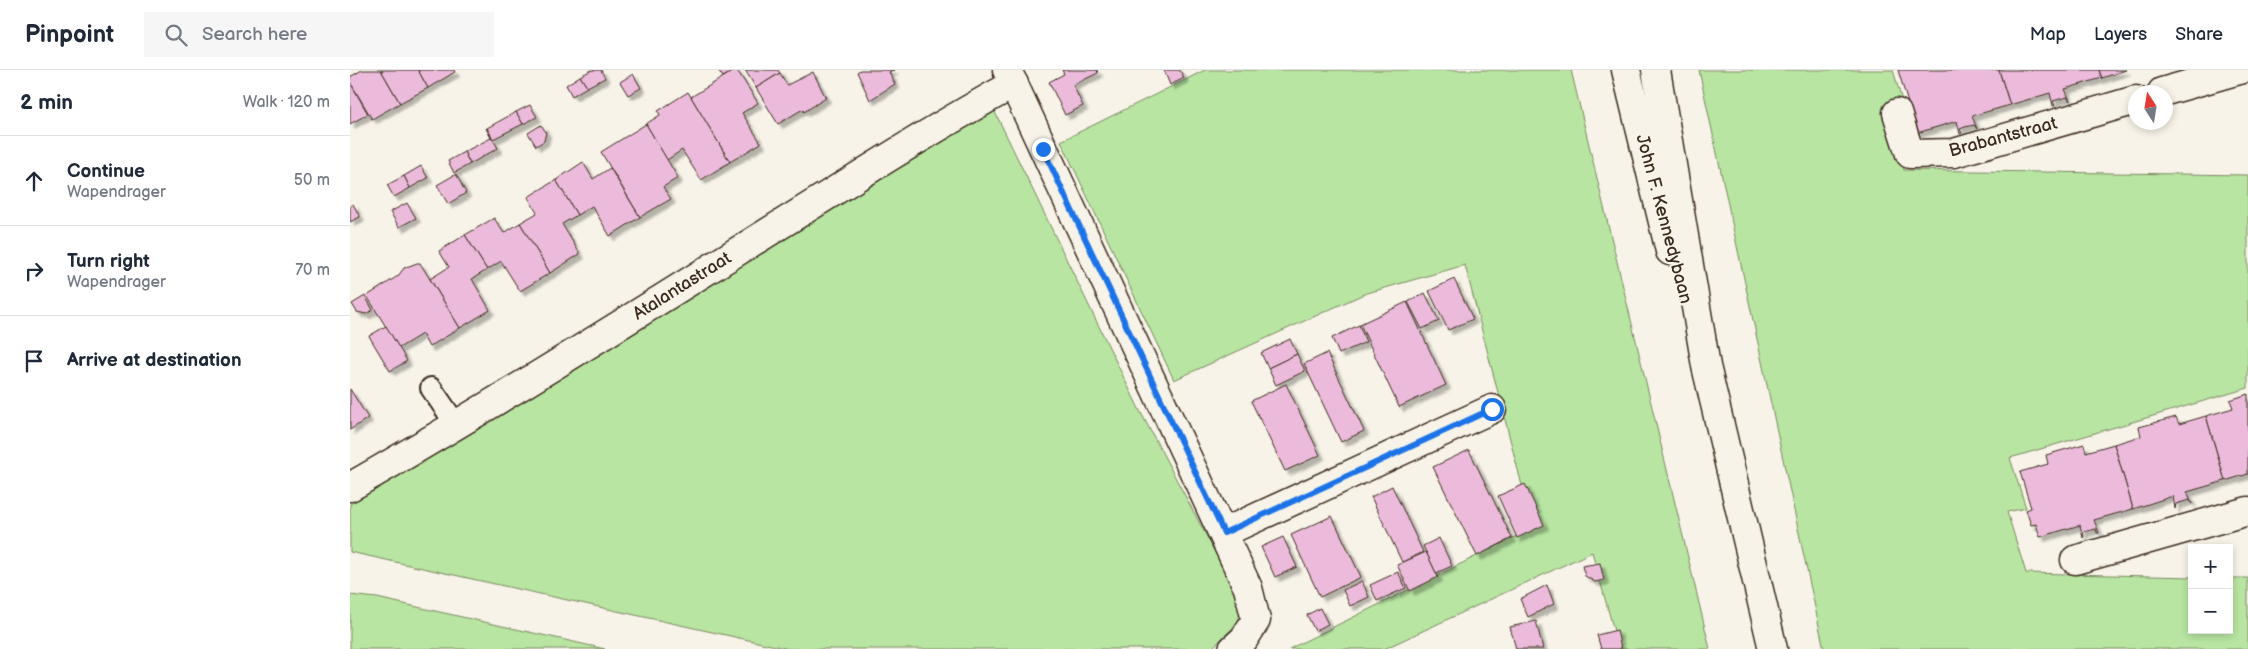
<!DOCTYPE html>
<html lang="en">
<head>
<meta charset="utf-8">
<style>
	:root { --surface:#fff; --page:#f6f6f7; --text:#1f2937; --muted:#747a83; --line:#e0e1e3 }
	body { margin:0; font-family:"Balsamiq Sans",sans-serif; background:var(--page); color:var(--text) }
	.controls { position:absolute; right:15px; bottom:15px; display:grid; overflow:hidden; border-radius:0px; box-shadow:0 2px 8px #0003 }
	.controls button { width:45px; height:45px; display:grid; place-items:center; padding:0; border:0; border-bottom:1px solid var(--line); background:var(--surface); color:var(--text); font:25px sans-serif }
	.compass { position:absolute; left:1778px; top:15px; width:45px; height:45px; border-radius:50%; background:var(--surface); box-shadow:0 2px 8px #0003; rotate:348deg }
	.stop { position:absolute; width:15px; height:15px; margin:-11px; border:4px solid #1a73e8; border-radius:50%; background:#fff }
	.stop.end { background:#1a73e8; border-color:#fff; box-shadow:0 1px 5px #0008 }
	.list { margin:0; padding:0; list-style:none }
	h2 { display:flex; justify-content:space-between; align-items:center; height:65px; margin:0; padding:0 20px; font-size:21px }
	h2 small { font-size:16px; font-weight:400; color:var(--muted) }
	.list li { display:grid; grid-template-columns:32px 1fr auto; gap:15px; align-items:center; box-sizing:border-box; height:90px; padding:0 20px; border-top:1px solid var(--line) }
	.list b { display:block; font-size:19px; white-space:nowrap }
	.list p { margin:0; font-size:16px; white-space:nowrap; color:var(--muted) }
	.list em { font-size:16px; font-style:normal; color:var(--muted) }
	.icon { flex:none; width:28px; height:28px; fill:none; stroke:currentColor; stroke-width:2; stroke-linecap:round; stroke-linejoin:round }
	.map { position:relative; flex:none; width:1898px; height:579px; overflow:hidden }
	header { display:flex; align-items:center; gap:30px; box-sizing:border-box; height:70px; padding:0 25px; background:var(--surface); border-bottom:1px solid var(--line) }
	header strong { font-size:24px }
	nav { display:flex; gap:28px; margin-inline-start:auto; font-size:18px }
	.search { width:350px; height:45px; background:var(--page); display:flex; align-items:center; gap:12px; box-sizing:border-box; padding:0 18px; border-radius:0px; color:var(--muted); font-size:19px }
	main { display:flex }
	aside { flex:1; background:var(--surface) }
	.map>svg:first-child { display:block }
	.green { fill:#b8e5a2; stroke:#7a8860 }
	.building { fill:#ecbbdb; stroke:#3b2a1e; filter:url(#shadow) }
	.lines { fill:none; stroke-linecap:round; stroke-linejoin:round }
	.lane-casing { stroke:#3b2a1e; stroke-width:24 }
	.street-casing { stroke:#3b2a1e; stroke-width:31 }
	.secondary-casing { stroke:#3b2a1e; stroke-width:31 }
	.lane { stroke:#f7f3e8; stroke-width:20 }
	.street { stroke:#f7f3e8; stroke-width:28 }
	.secondary { stroke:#f7f3e8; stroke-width:28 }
	.route { stroke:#1a73e8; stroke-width:6 }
	.labels { text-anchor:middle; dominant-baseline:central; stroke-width:4; stroke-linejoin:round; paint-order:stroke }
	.street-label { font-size:18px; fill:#3b2a1e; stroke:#f7f3e8 }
</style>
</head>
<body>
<header>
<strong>Pinpoint</strong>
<div class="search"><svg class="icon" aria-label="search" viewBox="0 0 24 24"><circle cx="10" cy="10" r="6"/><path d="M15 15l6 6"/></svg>Search here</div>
<nav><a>Map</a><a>Layers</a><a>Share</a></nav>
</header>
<main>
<aside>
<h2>2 min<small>Walk · 120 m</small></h2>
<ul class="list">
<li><svg class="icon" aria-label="ahead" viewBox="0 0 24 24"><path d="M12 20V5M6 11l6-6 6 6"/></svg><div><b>Continue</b><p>Wapendrager</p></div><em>50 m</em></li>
<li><svg class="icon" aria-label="right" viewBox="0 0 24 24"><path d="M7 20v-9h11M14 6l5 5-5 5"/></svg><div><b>Turn right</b><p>Wapendrager</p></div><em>70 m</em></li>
<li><svg class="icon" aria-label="arrive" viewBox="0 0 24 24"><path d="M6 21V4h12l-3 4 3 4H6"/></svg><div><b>Arrive at destination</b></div></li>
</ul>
</aside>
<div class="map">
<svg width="1898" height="579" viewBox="0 0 1898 579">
	<defs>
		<filter id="shadow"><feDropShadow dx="4.5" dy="4.5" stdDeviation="1" flood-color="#0004"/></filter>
	</defs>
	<rect width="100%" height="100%" fill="#f7f3e8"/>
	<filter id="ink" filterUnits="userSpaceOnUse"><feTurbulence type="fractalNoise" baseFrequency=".02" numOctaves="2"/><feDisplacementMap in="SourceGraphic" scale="10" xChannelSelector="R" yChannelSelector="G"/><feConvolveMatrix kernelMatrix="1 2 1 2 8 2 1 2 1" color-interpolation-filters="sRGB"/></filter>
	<g filter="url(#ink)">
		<g class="green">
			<path d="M855 0H1221L1360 579H1269L1242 482 1034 579H939L1183 458 1115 195 1014 224 824 310 711 71Z"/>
			<path d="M1349 0H1543L1553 34 1536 39 1554 100 1898 105V318L1660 388 1676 438 1657 442 1676 503 1842 507V560H1879V508H1898V579H1474Z"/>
			<path d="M644 40 790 341 882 514 890 537 889 552 861 579H439L0 482V434Z"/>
			<path d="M0 525 27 528 255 579H0Z"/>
		</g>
		<g class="building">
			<path d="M12 0H31L50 33 22 49 0 12V7Z"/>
			<path d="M31 0H68L78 18 50 33Z"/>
			<path d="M68 0H104L105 2 78 18Z"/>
			<path d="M242 0H251L255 8 237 17 230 6Z"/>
			<path d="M368 0H385L373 7Z"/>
			<path d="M385 0H387L408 33 392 43 411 73 380 92 341 27Z"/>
			<path d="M395 0H428L430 3 406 18Z"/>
			<path d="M510 0H544L539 2 545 14 520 30 507 2Z"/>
			<path d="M712 0H747L748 3 723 15 733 36 715 45 699 12 714 4Z"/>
			<path d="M814 0H830L834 8 820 15Z"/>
			<path d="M1548 0H1649L1660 35 1622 46 1627 59 1624 55 1615 57 1610 59 1612 63 1610 64 1607 51 1567 63Z"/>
			<path d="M1649 0H1749L1752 8 1715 19 1720 31 1717 27 1703 31 1705 36H1703L1700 23 1660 35Z"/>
			<path d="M1749 0H1776L1752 8Z"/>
			<path d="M463 2 476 28 454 42 453 39 428 54 406 18 430 3 437 15Z"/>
			<path d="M283 4 291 18 278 25 270 12Z"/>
			<path d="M230 6 237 17 222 26 216 15Z"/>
			<path d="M0 12 18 44 0 54Z"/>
			<path d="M338 22 380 92 351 110 332 80 317 90 296 54 310 45 308 41Z"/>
			<path d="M180 35 187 47 173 54 166 42Z"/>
			<path d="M166 42 173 54 143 69 137 58Z"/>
			<path d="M296 54 328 108 313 117 321 129 290 147 251 82Z"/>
			<path d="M191 55 196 62 194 71 186 76 178 63Z"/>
			<path d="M136 58 148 78 120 94 114 82 141 68Z"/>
			<path d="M114 82 120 94 104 103 98 91Z"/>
			<path d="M233 92 243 109 260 98 290 147 260 166 242 136 227 145 206 110Z"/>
			<path d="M71 96 78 108 60 118 54 106Z"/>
			<path d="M106 104 116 123 98 134 87 115Z"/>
			<path d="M54 106 60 118 44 127 37 115Z"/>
			<path d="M206 110 227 145 212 154 230 184 200 203 170 153 187 143 178 127Z"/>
			<path d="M57 133 66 148 49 157 40 142Z"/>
			<path d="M3 134 10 147 0 152V136Z"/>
			<path d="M144 148 154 163 170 153 200 203 170 221 151 191 137 200 115 165Z"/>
			<path d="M115 165 137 200 122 209 140 240 110 258 80 209 99 197 89 181Z"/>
			<path d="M67 193H70L110 258 79 277 72 264 49 278 17 226 48 206 54 198Z"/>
			<path d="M1104 209 1123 249 1098 260 1079 221Z"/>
			<path d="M1075 223 1089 251 1072 259 1058 232Z"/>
			<path d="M15 226 23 240 16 244 7 242 2 234Z"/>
			<path d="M1057 232 1096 315 1049 337 1010 254Z"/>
			<path d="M1009 255 1016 272 989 284 982 268Z"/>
			<path d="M36 256 57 291 40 301 19 266Z"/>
			<path d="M940 269 947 284 918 298 911 283Z"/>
			<path d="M977 283 1014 361 991 372 954 294Z"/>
			<path d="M947 284 955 301 926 315 918 298Z"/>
			<path d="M936 314 970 385 935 401 901 331Z"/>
			<path d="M0 319 18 348 0 360Z"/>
			<path d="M1898 324V404L1875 411 1856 346 1883 338 1880 330Z"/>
			<path d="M1856 346 1875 411 1837 422 1842 434 1839 430 1826 434 1825 439 1823 426 1783 439 1764 374 1791 366 1789 357 1826 347 1829 354Z"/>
			<path d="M1734 374 1736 382 1764 374 1783 439 1744 450 1749 463H1747L1746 459 1733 462 1734 467 1733 468 1730 455 1690 467 1686 454 1681 455 1676 440 1681 438 1670 402 1698 394 1696 385Z"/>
			<path d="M1119 380 1162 468 1127 486 1083 397Z"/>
			<path d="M1175 414 1194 455 1167 468 1148 426Z"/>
			<path d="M1042 416 1073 482 1052 492 1021 427Z"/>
			<path d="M982 446 1011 507 970 527 941 465Z"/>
			<path d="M933 467 947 497 925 507 911 477Z"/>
			<path d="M1089 468 1102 496 1086 503 1073 476Z"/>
			<path d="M1076 482 1088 507 1060 521 1047 495Z"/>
			<path d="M1250 493 1254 510 1245 512 1235 506 1232 496Z"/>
			<path d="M1048 502 1056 518 1027 531 1020 515Z"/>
			<path d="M1012 511 1019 527 1000 536 993 520Z"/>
			<path d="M1197 515 1204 534 1178 547 1170 529Z"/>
			<path d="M970 538 978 554 965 561 957 545Z"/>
			<path d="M1186 551 1193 579H1166L1160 557Z"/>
			<path d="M1267 560 1271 579H1251L1247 565Z"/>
		</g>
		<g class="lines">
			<defs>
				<path id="lane" d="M81 318 107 356"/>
				<g id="street">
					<path d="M657 0 898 518 906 550 894 569 883 579"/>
					<path d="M1812 22 1889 0"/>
					<path d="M1547 43 1560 84 1604 83 1786 30"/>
					<path d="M0 417C147 333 290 242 433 153 509 106 585 57 664 14"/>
					<path d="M873 463 1142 339"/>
					<path d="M1725 490 1898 441"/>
				</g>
				<g id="secondary">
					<path d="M1276 0 1320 181"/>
					<path d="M1306 0 1356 296 1423 579"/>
				</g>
			</defs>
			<use href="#lane" class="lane-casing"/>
			<use href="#street" class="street-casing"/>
			<use href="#secondary" class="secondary-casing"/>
			<use href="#lane" class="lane"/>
			<use href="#street" class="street"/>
			<use href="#secondary" class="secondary"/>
		</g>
	</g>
	<g class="lines" filter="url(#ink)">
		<path class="route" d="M693 79 874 463 1142 339"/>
	</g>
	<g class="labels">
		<g class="street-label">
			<text transform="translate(1653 67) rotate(-15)">Brabantstraat</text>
			<text transform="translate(1314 149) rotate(75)">John F. Kennedybaan</text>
			<text transform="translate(332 216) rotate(-32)">Atalantastraat</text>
		</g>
	</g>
</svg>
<div class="controls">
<button>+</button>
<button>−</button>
</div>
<svg class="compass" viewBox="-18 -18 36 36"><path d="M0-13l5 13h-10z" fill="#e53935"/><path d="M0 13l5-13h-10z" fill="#747a83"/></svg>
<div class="stop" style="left:1142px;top:339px"></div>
<div class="stop end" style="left:693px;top:79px"></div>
</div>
</main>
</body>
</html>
